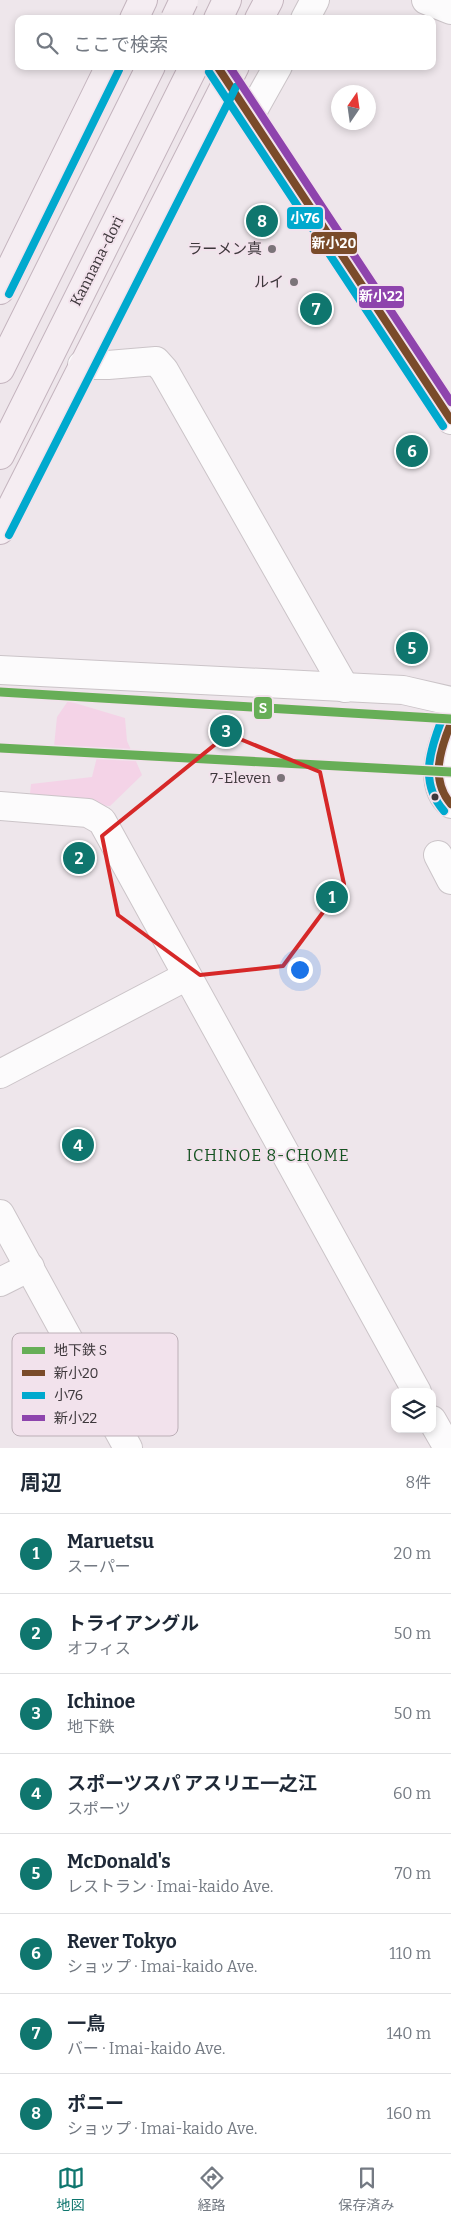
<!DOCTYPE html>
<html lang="ja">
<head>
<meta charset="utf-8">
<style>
	:root { --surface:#fff; --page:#f6f6f7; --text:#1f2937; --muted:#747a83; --line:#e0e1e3; --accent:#0f766e }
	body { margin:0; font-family:Bitter,"Noto Sans JP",serif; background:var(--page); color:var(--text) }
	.controls { position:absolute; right:15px; bottom:15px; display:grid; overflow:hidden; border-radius:10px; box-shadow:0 2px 8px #0003 }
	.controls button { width:45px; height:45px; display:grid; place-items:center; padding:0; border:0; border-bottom:1px solid var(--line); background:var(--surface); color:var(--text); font:25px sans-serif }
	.compass { position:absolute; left:331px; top:85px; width:45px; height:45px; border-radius:50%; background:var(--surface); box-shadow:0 2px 8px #0003; rotate:13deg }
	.you { position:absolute; left:299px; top:969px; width:18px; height:18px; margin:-12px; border:4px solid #fff; border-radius:50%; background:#1a73e8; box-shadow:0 0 0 8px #1a73e833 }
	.badge { display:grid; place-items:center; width:32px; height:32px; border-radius:50%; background:var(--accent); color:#fff; font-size:16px; font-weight:700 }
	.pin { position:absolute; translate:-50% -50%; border:2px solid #fff; box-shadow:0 1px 5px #0006 }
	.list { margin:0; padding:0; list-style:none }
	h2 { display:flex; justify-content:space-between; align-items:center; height:65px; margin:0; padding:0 20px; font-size:21px }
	h2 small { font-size:16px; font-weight:400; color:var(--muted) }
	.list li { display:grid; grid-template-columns:32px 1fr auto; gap:15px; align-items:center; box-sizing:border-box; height:80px; padding:0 20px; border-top:1px solid var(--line) }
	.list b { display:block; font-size:19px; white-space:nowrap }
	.list p { margin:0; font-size:16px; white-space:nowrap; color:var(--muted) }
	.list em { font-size:16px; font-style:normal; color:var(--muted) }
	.icon { flex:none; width:28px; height:28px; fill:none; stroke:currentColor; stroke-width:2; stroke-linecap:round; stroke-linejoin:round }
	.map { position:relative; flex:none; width:451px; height:1448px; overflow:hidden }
	.search { position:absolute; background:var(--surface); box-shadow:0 2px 8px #0003; left:15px; right:15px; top:15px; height:55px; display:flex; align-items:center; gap:12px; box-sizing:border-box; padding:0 18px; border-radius:10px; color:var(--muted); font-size:19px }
	.sheet { height:705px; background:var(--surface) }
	nav { display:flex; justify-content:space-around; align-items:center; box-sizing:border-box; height:70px; border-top:1px solid var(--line); background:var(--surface); font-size:14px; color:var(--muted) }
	nav a { display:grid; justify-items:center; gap:2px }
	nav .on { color:var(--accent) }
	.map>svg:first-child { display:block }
	.garden { fill:#f4d3e7 }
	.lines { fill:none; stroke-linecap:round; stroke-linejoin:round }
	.minor-casing { stroke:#cbc4c8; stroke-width:30 }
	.major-casing { stroke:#c4b4be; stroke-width:30 }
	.minor { stroke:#fcfbfc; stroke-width:28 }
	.major { stroke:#f5edf2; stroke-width:28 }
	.major-bridge-casing { stroke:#c4b4be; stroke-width:30; stroke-linecap:butt }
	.major-bridge { stroke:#f5edf2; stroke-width:28 }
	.bus-1-casing { stroke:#f2e2ec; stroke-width:11 }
	.bus-2-casing { stroke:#f2e2ec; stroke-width:11 }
	.bus-3-casing { stroke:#f2e2ec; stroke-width:11 }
	.bus-1 { stroke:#7a4b2a; stroke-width:8 }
	.bus-2 { stroke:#00a9ce; stroke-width:8 }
	.bus-3 { stroke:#8e44ad; stroke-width:8 }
	.metro-1-casing { stroke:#f2e2ec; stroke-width:12 }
	.metro-1 { stroke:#67ae57; stroke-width:9 }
	.marked { fill:none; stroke:#d62828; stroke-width:4; stroke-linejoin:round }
	.poi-dot { fill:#7b7479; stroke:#f2e2ec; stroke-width:2 }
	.bus-dot { fill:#3d373b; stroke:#f2e2ec; stroke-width:2 }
	.labels { text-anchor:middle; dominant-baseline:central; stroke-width:4; stroke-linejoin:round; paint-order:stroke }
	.poi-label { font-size:15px; fill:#3d373b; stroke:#f2e2ec; text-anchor:end }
	.street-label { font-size:15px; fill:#3d373b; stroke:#f2e2ec }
	.neighbourhood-label { font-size:16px; letter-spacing:1px; fill:#165322; stroke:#f2e2ec }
	.key { fill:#f2e2ec; stroke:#bcafb7; stroke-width:1 }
	.key-label { font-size:14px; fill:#3d373b }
	.line-badge { stroke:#f2e2ec; stroke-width:2 }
	.badge-label { font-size:14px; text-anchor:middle; font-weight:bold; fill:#fff }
</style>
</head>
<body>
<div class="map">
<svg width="451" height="1448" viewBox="0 0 451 1448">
	<rect width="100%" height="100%" fill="#eee6eb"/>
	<path class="garden" d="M68 701 125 718 127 741 142 775 110 806 29 803 31 784 92 777 97 757 53 756 57 717Z"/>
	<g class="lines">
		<defs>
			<g id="minor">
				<path d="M426 0 451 10"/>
				<path d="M305 19 315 0"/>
				<path d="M217 66 451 420"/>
				<path d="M250 116 278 66"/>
				<path d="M82 365H108L156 361 164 370 345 688"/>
				<path d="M0 670 403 690 451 701"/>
				<path d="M451 723C441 747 428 785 451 804"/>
				<path d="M0 806 88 813 102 821 417 1392"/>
				<path d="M438 855 451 880"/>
				<path d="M0 1074 187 976"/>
				<path d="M0 1214 128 1448"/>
				<path d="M0 1282 30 1267"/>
				<path d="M432 1420 448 1448"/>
			</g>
			<g id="major">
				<path d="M134 19 143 0"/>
				<path d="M218 19 227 0"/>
				<path d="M259 19 269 0"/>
				<path d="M0 290 110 66"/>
				<path d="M0 369 151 66"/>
				<path d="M0 455 194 66"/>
				<path d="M0 530 235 66"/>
			</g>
		</defs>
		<use href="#minor" class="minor-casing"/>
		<use href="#major" class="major-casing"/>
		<use href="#minor" class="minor"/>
		<use href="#major" class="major"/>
		<defs>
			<path id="major-bridge" d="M175 19 184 0"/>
		</defs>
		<use href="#major-bridge" class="major-bridge-casing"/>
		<use href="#major-bridge" class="major-bridge"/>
		<defs>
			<g id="bus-1">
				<path d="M217 66 451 420"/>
				<path d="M451 723C440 750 430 780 451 804"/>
			</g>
			<g id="bus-2">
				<path d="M209 72 443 426"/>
				<path d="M9 294 119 70"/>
				<path d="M9 535 236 87"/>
				<path d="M442 719C430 750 419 783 444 811"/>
			</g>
			<path id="bus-3" d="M229 66 451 402"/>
		</defs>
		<use href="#bus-1" class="bus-1-casing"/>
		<use href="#bus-2" class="bus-2-casing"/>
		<use href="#bus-3" class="bus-3-casing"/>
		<use href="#bus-1" class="bus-1"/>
		<use href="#bus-2" class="bus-2"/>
		<use href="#bus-3" class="bus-3"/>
		<defs>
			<g id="metro-1">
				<path d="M0 692 451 719"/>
				<path d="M0 748 451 772"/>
			</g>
		</defs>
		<use href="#metro-1" class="metro-1-casing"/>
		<use href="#metro-1" class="metro-1"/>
	</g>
	<path class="marked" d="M228 734 320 772 344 884 283 966 200 975 118 915 102 836Z"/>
	<g class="poi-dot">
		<circle cx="272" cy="249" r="5"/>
		<circle cx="294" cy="282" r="5"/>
		<circle cx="281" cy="778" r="5"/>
	</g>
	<circle class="bus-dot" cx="435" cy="797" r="4.5"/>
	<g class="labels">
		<g class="poi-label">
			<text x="262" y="249">ラーメン真</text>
			<text x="284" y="282">ルイ</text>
			<text x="271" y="778">7-Eleven</text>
		</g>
		<g class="street-label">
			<text transform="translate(97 261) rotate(-63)">Kannana-dori</text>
		</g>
		<g class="neighbourhood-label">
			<text x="268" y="1155">ICHINOE 8-CHOME</text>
		</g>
	</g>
	<rect x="12" y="1333" width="166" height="103" rx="8" class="key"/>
	<rect x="22" y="1347" width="23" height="7" fill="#67ae57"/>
	<rect x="22" y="1370" width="23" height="6" fill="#7a4b2a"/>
	<rect x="22" y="1392" width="23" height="7" fill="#00a9ce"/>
	<rect x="22" y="1415" width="23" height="6" fill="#8e44ad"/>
	<g class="key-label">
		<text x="54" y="1355">地下鉄 S</text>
		<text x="54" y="1378">新小20</text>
		<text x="54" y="1400">小76</text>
		<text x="54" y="1423">新小22</text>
	</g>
	<g class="line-badge">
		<rect x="286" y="206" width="38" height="24" rx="5" fill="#00a9ce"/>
		<rect x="310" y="231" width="48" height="24" rx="5" fill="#7a4b2a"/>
		<rect x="358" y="285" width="47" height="24" rx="5" fill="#8e44ad"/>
		<rect x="253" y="696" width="20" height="24" rx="5" fill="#67ae57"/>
	</g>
	<g class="badge-label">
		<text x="305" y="223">小76</text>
		<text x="334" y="248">新小20</text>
		<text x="381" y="301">新小22</text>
		<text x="263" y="713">S</text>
	</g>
</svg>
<div class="controls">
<button><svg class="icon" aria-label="layers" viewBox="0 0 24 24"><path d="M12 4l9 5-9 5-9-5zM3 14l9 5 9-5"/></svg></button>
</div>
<svg class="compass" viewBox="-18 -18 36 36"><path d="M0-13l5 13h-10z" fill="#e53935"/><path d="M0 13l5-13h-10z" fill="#747a83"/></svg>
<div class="you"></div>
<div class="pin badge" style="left:332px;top:897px">1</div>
<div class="pin badge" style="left:79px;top:858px">2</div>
<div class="pin badge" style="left:226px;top:731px">3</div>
<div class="pin badge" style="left:78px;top:1145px">4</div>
<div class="pin badge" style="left:412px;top:648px">5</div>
<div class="pin badge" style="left:412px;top:451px">6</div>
<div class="pin badge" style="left:316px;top:309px">7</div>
<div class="pin badge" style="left:262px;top:221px">8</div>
<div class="search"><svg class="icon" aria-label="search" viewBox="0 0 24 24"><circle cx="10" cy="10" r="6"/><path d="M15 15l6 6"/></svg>ここで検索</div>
</div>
<section class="sheet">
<h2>周辺<small>8件</small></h2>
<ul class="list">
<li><span class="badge">1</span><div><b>Maruetsu</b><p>スーパー</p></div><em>20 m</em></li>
<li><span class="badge">2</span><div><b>トライアングル</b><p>オフィス</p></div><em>50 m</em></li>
<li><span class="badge">3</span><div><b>Ichinoe</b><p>地下鉄</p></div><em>50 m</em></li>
<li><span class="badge">4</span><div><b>スポーツスパ アスリエ一之江</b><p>スポーツ</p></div><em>60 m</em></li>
<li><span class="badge">5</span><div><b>McDonald's</b><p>レストラン · Imai-kaido Ave.</p></div><em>70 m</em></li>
<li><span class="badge">6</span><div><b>Rever Tokyo</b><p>ショップ · Imai-kaido Ave.</p></div><em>110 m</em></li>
<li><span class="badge">7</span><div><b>一鳥</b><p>バー · Imai-kaido Ave.</p></div><em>140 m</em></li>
<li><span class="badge">8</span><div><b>ポニー</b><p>ショップ · Imai-kaido Ave.</p></div><em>160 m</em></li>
</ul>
</section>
<nav>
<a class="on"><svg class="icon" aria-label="map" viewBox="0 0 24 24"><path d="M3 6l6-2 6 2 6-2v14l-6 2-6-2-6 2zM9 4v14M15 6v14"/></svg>地図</a>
<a><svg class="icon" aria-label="directions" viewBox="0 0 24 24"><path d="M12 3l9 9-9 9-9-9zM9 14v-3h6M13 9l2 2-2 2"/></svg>経路</a>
<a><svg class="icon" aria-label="saved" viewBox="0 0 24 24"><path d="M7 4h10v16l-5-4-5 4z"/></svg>保存済み</a>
</nav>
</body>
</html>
